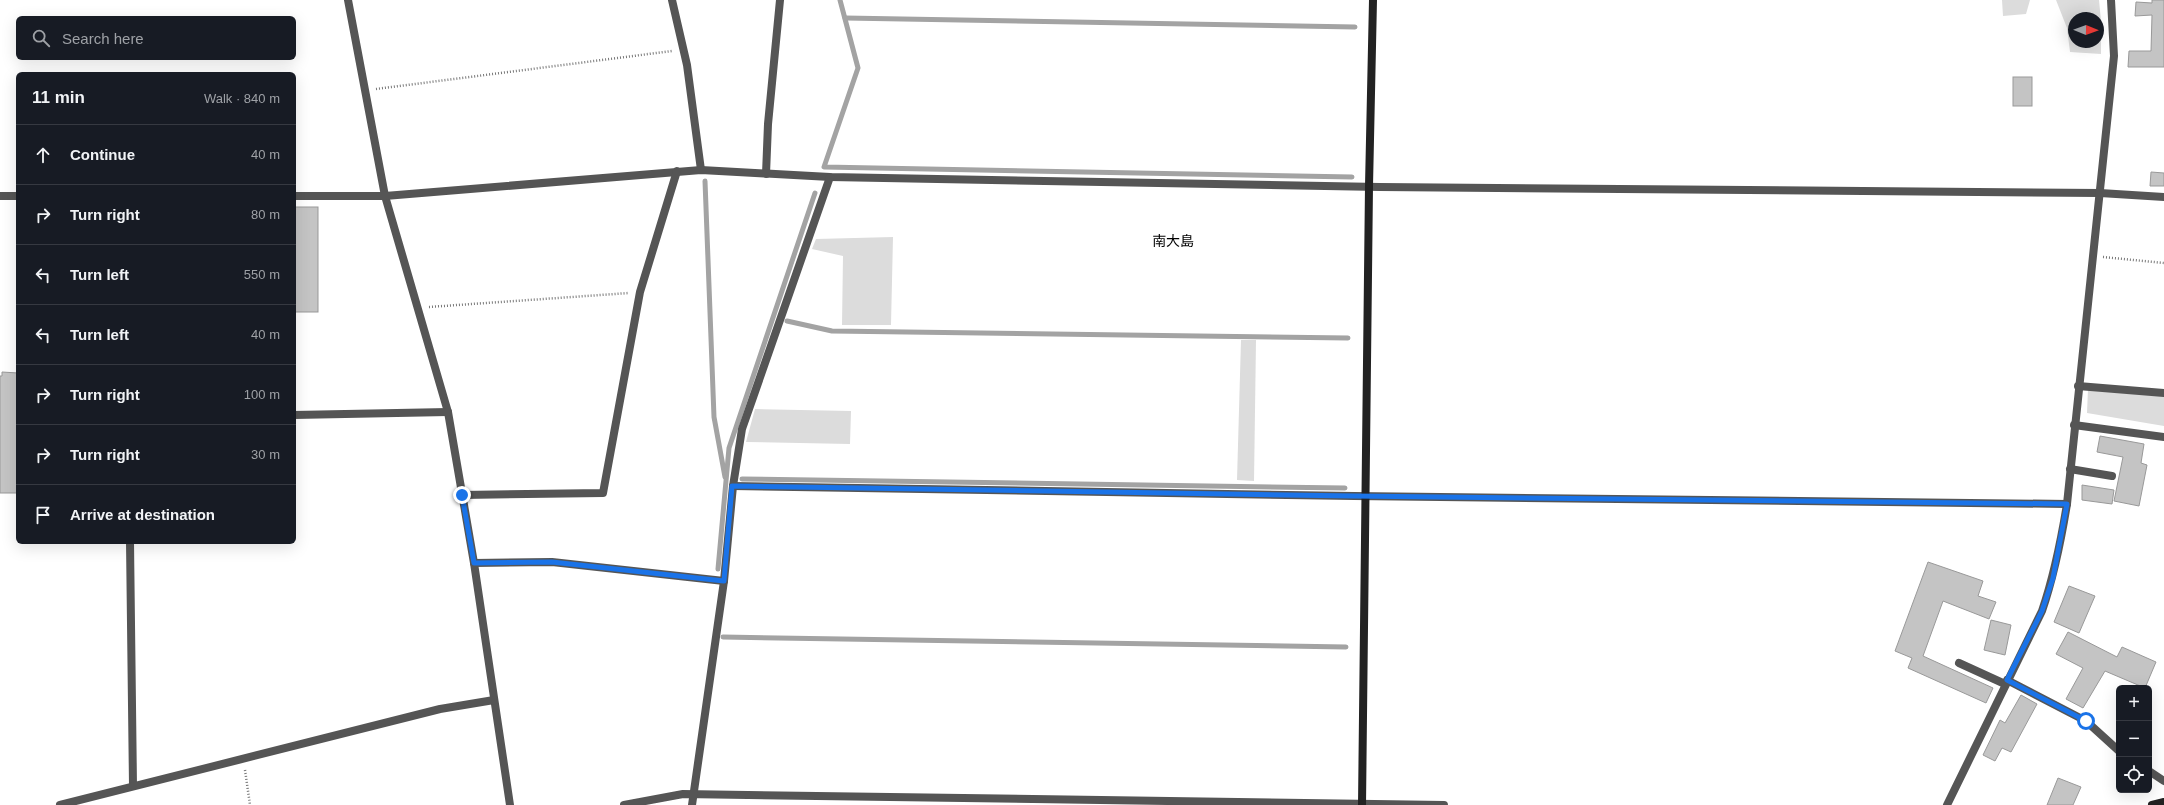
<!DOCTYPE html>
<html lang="en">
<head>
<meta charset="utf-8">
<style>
	:root { --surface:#171b24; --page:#20242c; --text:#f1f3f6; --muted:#9ea1a6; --line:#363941 }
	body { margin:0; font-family:Helvetica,"Noto Sans JP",sans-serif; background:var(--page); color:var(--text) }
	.controls { position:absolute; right:12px; bottom:12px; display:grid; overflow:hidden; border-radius:6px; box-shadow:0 4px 16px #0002 }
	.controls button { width:36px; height:36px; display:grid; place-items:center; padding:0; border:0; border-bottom:1px solid var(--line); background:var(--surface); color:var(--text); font:20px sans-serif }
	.compass { position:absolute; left:2068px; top:12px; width:36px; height:36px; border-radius:50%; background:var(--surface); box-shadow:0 4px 16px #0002; rotate:91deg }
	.stop { position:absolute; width:12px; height:12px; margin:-9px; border:3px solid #1a73e8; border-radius:50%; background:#fff }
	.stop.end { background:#1a73e8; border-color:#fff; box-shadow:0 1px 4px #0008 }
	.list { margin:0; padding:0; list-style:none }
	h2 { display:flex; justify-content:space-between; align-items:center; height:52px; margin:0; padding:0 16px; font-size:17px }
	h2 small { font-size:13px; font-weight:400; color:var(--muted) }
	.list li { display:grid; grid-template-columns:26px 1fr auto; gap:12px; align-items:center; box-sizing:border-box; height:60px; padding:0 16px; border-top:1px solid var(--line) }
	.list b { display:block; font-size:15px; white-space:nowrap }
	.list em { font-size:13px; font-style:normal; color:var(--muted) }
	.icon { flex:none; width:22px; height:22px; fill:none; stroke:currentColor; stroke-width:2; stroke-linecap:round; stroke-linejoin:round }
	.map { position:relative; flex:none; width:2164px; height:805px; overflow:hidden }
	.search { position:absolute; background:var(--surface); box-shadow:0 4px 16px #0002; left:16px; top:16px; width:280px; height:44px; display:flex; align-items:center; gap:10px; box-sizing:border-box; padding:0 14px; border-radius:6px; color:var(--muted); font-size:15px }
	.panel { position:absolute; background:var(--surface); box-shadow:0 4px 16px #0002; left:16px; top:72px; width:280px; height:472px; border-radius:6px }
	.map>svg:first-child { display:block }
	.green { fill:#dcdcdc; fill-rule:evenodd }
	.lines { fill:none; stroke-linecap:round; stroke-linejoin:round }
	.stream { stroke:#a3a3a3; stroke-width:5 }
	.building { fill:#c4c4c4; stroke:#999 }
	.path { stroke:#777; stroke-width:2.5; stroke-dasharray:1 2; stroke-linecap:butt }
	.lane { stroke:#555; stroke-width:8 }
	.street { stroke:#555; stroke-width:8 }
	.secondary { stroke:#222; stroke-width:8 }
	.route { stroke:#1a73e8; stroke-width:5 }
	.labels { text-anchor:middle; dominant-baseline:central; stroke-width:3; stroke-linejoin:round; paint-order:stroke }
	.quarter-label { font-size:14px; fill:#000; stroke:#fff }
</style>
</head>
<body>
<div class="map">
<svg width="2164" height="805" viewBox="0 0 2164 805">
	<rect width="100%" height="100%" fill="#fff"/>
	<g class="green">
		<path d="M2002 0H2030L2026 14 2003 16Z"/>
		<path d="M2056 0H2099L2101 21V54L2070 52 2067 28ZM2074 18H2098V42H2074Z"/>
		<path d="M893 237 891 325H842L843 256 812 249 816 239Z"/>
		<path d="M1241 340H1256L1254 481 1237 480Z"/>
		<path d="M2088 389 2164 395V426L2087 413Z"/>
		<path d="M755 409 851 411 850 444 746 442Z"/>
	</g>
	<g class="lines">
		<g class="stream">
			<path d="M840 0 858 68 824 167 1352 177"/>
			<path d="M845 18 1355 27"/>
			<path d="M705 181 714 417 725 477"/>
			<path d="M787 321 832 331 1348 338"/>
			<path d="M742 479 1345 488"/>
			<path d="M718 569 729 448 815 193"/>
			<path d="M723 637 1346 647"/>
		</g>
	</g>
	<g class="building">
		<path d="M2152 0H2164V67H2128L2129 51H2151L2152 15 2135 16 2136 2 2152 3Z"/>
		<rect x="2013" y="77" width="19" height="29"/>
		<path d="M2151 172 2164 173V186H2150Z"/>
		<rect x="294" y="207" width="24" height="105"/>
		<path d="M2 372 18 373V493H0V376H2Z"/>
		<path d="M2100 436 2144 444 2141 463 2147 465 2139 506 2114 501 2123 457 2097 452Z"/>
		<path d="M2082 485 2114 490 2112 504 2082 500Z"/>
		<path d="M1928 562 1983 581 1978 596 1996 602 1989 619 1943 601 1923 656 1993 688 1986 703 1908 668 1912 658 1895 651Z"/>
		<path d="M2069 586 2095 596 2079 633 2054 622Z"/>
		<path d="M1991 620 2011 625 2005 655 1984 650Z"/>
		<path d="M2068 632 2117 657 2122 647 2156 662 2145 688 2105 671 2083 708 2066 699 2083 668 2056 654Z"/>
		<path d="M2021 695 2037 704 2011 752 2002 748 1995 761 1983 755 2000 720 2005 723Z"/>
		<path d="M2058 778 2081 787 2073 805H2047Z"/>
	</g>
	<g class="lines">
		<g class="path">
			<path d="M376 89 672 51"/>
			<path d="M2103 257 2164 263"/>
			<path d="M429 307 629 293"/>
			<path d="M245 770 250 805"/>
		</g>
		<g class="lane">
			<path d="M2078 386 2164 393"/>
			<path d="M2070 469 2112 476"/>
		</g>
		<g class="street">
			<path d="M348 0 385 196 448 412 474 563 510 805"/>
			<path d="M672 0 687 65 701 170"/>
			<path d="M766 174 768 124 780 0"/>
			<path d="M0 196H18"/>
			<path d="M294 196H385L701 170 830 177 1380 187 2100 193 2164 197"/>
			<path d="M294 415 448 412"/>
			<path d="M2074 425 2164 437"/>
			<path d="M733 486 1354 496 2067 504"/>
			<path d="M462 495 603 493 640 292 677 171"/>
			<path d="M130 542 133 786"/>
			<path d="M474 563 552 562 724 581"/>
			<path d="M1959 663 2005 684"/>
			<path d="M2007 680 2086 721 2119 751"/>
			<path d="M2149 771 2164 781"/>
			<path d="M60 805 440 709 494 700"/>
			<path d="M624 805 683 794 1444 805"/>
			<path d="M692 805 724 581 733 486 742 429 830 177"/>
			<path d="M1947 805 2042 611C2054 576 2061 541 2067 504L2114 56 2111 0"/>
		</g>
		<g class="secondary">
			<path d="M1362 805 1369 186 1373 0"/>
			<path d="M2152 805 2164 802"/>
		</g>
	</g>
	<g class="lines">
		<path class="route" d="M462 495 474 563 552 562 724 581 732 486 1354 496 2067 504 2053 578 2042 611 2007 680 2086 721"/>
	</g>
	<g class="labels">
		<g class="quarter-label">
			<text x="1173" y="241">南大島</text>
		</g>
	</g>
</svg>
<div class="controls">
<button>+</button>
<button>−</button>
<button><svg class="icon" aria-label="locate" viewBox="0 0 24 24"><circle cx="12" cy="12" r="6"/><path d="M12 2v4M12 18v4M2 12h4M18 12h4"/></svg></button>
</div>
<svg class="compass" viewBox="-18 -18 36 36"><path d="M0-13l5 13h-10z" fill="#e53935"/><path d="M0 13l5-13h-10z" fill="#9ea1a6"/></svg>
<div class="stop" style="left:2086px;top:721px"></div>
<div class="stop end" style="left:462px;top:495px"></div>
<div class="search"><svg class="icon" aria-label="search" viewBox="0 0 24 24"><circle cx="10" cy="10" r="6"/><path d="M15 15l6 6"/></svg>Search here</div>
<section class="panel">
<h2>11 min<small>Walk · 840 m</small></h2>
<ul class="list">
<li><svg class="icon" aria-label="ahead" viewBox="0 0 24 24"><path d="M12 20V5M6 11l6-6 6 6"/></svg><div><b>Continue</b></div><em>40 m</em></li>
<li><svg class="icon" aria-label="right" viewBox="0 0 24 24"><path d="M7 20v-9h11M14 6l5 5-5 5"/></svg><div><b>Turn right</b></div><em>80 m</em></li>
<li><svg class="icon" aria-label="left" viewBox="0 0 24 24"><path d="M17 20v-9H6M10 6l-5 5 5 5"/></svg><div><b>Turn left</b></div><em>550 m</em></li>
<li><svg class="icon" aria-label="left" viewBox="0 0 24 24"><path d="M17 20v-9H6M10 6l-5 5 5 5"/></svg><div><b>Turn left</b></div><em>40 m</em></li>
<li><svg class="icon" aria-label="right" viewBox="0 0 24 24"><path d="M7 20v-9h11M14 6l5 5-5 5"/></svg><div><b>Turn right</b></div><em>100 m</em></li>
<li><svg class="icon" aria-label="right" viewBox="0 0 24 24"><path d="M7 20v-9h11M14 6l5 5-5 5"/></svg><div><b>Turn right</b></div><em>30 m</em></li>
<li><svg class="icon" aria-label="arrive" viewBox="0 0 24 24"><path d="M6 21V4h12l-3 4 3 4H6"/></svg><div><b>Arrive at destination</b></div></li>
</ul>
</section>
</div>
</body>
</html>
